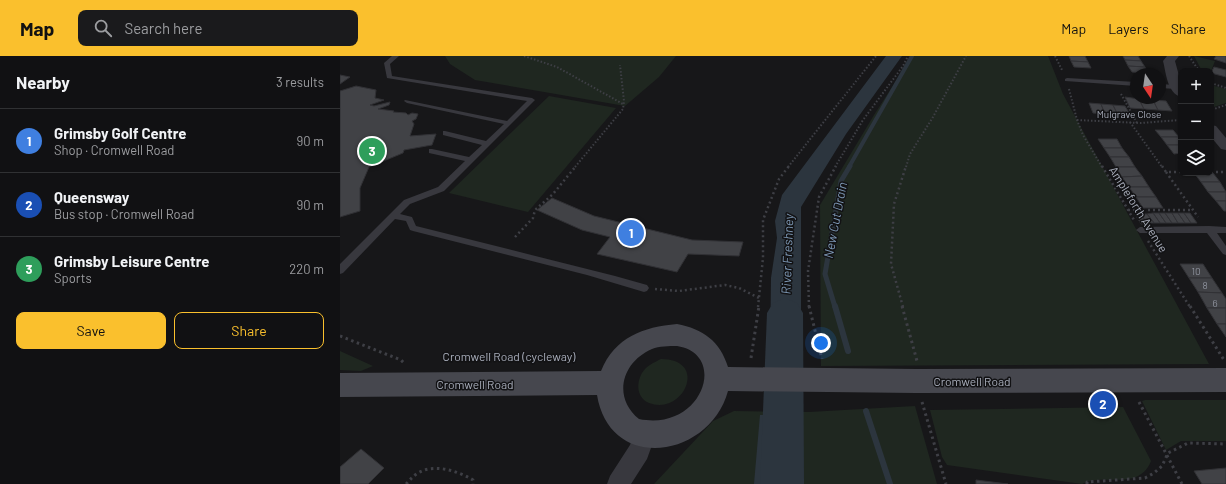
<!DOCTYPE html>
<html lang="en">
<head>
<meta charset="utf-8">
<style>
	:root { --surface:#111113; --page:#1a1a1c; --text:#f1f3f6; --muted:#9c9da0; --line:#303133; --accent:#fac02d }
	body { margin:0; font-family:Barlow,sans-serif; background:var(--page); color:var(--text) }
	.controls { position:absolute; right:12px; top:12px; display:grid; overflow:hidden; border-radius:8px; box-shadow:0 1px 3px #0004 }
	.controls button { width:36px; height:36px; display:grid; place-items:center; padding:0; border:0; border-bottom:1px solid var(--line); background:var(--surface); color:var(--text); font:20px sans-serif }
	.compass { position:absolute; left:790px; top:12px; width:36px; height:36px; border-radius:50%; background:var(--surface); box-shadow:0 1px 3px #0004; rotate:167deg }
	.you { position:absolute; left:481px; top:287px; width:14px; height:14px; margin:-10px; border:3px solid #fff; border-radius:50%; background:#1a73e8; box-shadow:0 0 0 6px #1a73e833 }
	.badge { display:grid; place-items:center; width:26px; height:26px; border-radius:50%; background:var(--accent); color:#fff; font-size:13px; font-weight:700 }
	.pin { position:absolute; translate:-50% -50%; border:2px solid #fff; box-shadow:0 1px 4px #0006 }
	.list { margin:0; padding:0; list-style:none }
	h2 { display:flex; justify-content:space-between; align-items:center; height:52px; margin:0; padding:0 16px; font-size:17px }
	h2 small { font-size:13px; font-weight:400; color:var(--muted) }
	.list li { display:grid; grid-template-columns:26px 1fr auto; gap:12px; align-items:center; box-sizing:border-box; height:64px; padding:0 16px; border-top:1px solid var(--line) }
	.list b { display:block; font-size:15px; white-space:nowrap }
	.list p { margin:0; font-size:13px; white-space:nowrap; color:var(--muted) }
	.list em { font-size:13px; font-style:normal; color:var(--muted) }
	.actions { display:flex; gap:8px; padding:12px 16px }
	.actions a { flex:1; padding:9px 0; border:1px solid var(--accent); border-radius:8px; text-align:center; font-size:14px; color:var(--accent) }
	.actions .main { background:var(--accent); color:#111 }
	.icon { flex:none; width:22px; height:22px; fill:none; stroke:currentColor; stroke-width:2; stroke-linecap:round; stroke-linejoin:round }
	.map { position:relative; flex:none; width:886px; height:428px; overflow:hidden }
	header { display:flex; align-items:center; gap:24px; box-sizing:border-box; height:56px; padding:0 20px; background:var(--accent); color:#111 }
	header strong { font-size:19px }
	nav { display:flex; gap:22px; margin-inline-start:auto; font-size:14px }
	.search { width:280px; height:36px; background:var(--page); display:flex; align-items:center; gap:10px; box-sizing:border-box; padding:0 14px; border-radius:8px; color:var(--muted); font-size:15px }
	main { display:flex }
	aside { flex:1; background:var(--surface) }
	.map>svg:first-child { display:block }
	.green { fill:#1f2720 }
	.water { fill:#2c353e }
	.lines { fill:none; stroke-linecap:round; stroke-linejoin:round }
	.stream-far2 { stroke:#2c353e; stroke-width:4 }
	.stream-far1 { stroke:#2c353e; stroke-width:5 }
	.stream { stroke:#2c353e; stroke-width:6 }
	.river { fill:#2c353e; fill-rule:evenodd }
	.building { fill:#414246; stroke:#313135 }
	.path-far2 { stroke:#3e3f45; stroke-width:2; stroke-dasharray:1.5 2; stroke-linecap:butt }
	.path-far1 { stroke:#3e3f45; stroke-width:2.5; stroke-dasharray:2 3; stroke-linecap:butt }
	.path { stroke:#3e3f45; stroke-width:3; stroke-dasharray:2.5 3.5; stroke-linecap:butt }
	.lane { fill:#38383e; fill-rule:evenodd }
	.street { fill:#38383e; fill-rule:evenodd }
	.secondary { fill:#46474e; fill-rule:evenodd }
	.labels { text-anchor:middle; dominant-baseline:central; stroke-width:3; stroke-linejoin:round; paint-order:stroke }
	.far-street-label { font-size:10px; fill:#a8adba; stroke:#121214 }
	.number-label { font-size:10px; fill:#8e929d }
	.street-label { font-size:12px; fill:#a8adba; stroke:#121214 }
	.water-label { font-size:13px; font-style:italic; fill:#7e99b6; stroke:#121214 }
</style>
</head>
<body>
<header>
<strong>Map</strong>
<div class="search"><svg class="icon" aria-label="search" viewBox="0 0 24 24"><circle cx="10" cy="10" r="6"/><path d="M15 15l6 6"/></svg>Search here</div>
<nav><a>Map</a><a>Layers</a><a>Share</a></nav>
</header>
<main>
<aside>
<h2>Nearby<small>3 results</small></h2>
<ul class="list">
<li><span class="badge" style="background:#3f7fe0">1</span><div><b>Grimsby Golf Centre</b><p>Shop · Cromwell Road</p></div><em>90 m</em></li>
<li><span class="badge" style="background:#1a4fb4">2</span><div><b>Queensway</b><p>Bus stop · Cromwell Road</p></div><em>90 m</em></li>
<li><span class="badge" style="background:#2e9e5b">3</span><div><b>Grimsby Leisure Centre</b><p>Sports</p></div><em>220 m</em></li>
</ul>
<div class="actions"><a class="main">Save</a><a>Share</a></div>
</aside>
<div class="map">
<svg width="886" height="428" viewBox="0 0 886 428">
	<rect width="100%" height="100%" fill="#171719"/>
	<g class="green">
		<path d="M105 0H336L319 21 285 50 135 24 110 8Z"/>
		<path d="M572 0H708L723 38 869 308 481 310 480 149 534 59Z"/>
		<path d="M854 0 875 5 871 15H862Z"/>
		<path d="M871 29 886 33V47L874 51 871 41Z"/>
		<path d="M209 40 276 52 188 156 109 137Z"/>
		<path d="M0 295 33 310 21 315 0 314Z"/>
		<path d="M321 303C369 303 344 360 309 347 295 341 296 323 305 313 310 308 315 306 321 303Z"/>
		<path d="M805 344H886V385H841L826 394 802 345Z"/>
		<path d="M575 350 597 428H314L373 365 394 355 469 356Z"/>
		<path d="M783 351 811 405C802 428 780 423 757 424 752 424 746 426 742 428L607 409 602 401 590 354Z"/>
	</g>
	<g class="water">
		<path d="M546 0H562L506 78 461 151V285L463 301 430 302 431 222 437 182 435 165 442 139Z"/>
		<path d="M420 359 460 360 456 428H414Z"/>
	</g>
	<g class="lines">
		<path class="stream-far2" d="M509 111 572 0"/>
		<path class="stream-far1" d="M495 251 485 218 501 125 510 110"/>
		<g class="stream">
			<path d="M495 250 508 295"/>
			<path d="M526 355 550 428"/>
		</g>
		<path class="river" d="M445 242 457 247 463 257 464 428H420L427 257 433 247Z"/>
	</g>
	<g class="building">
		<path d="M729 0H745L748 6 731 5Z"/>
		<path d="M783 0H798L801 5 785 4Z"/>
		<path d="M876 0H886V7L874 3Z"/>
		<path d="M785 4 801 5 805 11 788 10Z"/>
		<path d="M731 5 748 6 751 12 734 11Z"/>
		<path d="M788 10 805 11 809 18 792 16Z"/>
		<path d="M874 11 886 14V21L871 17Z"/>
		<path d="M0 19 10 21 0 28Z"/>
		<path d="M16 30 36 34 35 42 44 44 30 49 34 50 50 46 49 49 38 53 54 55 53 56 66 57 68 59 72 57 78 58 76 63 72 65 74 68 70 80 96 78 92 89 64 94 63 97 29 111 20 132V155L0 161V35Z"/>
		<path d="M785 41 799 43 804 53 790 52Z"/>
		<path d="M799 43 813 44 818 54 804 53Z"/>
		<path d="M813 44 826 45 832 55 818 54Z"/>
		<path d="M749 47 761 48 765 58 753 57Z"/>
		<path d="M761 48 773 49 778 59 765 58Z"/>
		<path d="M773 49 785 50 791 60 778 59Z"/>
		<path d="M815 74H833L839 81H821Z"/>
		<path d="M821 81H839L841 84V89H827Z"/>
		<path d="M758 83H777L782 92H764Z"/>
		<path d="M827 89H841V97L834 98Z"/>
		<path d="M764 92H782L789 101H770Z"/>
		<path d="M770 101H789L795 111H776Z"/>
		<path d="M776 111H795L802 120 782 121Z"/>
		<path d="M854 117H873L880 126H861Z"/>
		<path d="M802 120 809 131H789L782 121Z"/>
		<path d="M861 126H880L886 136H868Z"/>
		<path d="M789 131H809L816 141H796Z"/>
		<path d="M868 136H886V145H876Z"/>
		<path d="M796 141H816L823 152H803Z"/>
		<path d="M212 142 254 160 352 184 403 186 399 200 348 198 337 216 257 198 270 181 242 174 197 154Z"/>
		<path d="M876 145H886V155H884Z"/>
		<path d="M813 157H819L826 167H820Z"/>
		<path d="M813 157 820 167H814L807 158Z"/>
		<path d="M819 157H825L832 167H826Z"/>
		<path d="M825 157H832L838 167H832Z"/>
		<path d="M832 157H838L845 167H838Z"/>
		<path d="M838 157H844L851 167H845Z"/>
		<path d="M844 157H850L857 167H851Z"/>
		<path d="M795 158H801L807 167 801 168Z"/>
		<path d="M801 158H807L814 167H807Z"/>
		<path d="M840 208H863L872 222H849Z"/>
		<path d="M849 222H872L882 237 858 236Z"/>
		<path d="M858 236 882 237 886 243V252H867Z"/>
		<path d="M867 252H886V268H877Z"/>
		<path d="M877 268H886V281Z"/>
		<path d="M21 393 44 412 28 428H0V411Z"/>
		<path d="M886 412V428H862L854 415Z"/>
		<path d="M636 424 668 428H636Z"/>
	</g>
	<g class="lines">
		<g class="path-far2">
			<path d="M184 0 217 11 283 48"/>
			<path d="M715 0 722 14"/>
			<path d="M849 0 859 15"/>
			<path d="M871 27 886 32"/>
			<path d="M729 33 737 64 743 79 762 111"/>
			<path d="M781 38 797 67"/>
			<path d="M872 60 871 54 886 49"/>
			<path d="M737 64 800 67 841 64"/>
			<path d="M790 66 822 111"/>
			<path d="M235 111 283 53 284 45 280 9"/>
			<path d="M448 111 536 0"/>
			<path d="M495 111 523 64 563 10 568 0"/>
			<path d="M566 111 570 98 593 61 626 0"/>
		</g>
		<g class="path-far1">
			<path d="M762 110 794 164"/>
			<path d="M822 110 826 116"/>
			<path d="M841 116H826L858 161"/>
			<path d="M871 116H886"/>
			<path d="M788 154H853"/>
			<path d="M175 181 193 162 195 154 213 138 236 110"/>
			<path d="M808 185 850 251"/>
			<path d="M315 233 339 235 385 229 399 232 419 242"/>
			<path d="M418 251 423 202V164L439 123 449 110"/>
			<path d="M469 251 468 215 479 141 496 110"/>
			<path d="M563 251 551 208 554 148 566 110"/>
		</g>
		<g class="path">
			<path d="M469 250 482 303"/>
			<path d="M562 250 577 305"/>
			<path d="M850 250 884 304"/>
			<path d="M0 280 61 304 64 307"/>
			<path d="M411 302 419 250"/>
			<path d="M582 346 606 428"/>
			<path d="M799 346 842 428"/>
			<path d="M66 428C70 424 73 420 78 417 94 407 118 415 133 424V428"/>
			<path d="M747 428V426L805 422 814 417 822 410 828 397 848 387 886 388"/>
		</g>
		<g class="lane">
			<path d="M52 0H59L50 8 52 20 192 42 195 44 104 135 70 148 60 158 72 161 76 170 275 220 307 229 309 232 307 235 304 236 247 219 73 175 70 174 66 165 55 163 3 217 0 218V208L64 144 98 131 125 105 89 97V93H92L129 101 142 89 103 79V75H105L146 85 164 68 67 47 64 45 65 44 167 65 187 45 47 22 44 7Z"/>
			<path d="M727 22 796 26V30L725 25V23Z"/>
			<path d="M820 28 836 29 839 31 836 33 820 32Z"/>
			<path d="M869 170 886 171V177H877L886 190V199L883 198 867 177H800L796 174 800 171Z"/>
		</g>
		<g class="street">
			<path d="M827 0H839L835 5 841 27V41C827 37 826 16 823 5Z"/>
			<path d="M871 69 876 70 886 82V94L881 93 871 81Z"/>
			<path d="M305 367 313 370 316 378 307 403 291 428H267L270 420 290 389 297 370Z"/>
		</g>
		<path class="secondary" d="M337 268C363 273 380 285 388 311L576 313 886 312V336L576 337 388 335C370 402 270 418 257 339L0 341V317L261 315C275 281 303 271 337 268ZM337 290C389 298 362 376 299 363 272 341 282 306 312 293 319 290 329 290 337 290Z"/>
	</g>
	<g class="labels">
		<g class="far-street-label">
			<text x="789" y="58">Mulgrave Close</text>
		</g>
		<g class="number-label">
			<text x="856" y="215">10</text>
			<text x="865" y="229">8</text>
			<text x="875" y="247">6</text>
		</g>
		<g class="street-label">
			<text transform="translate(799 153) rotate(58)">Ampleforth Avenue</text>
			<text x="169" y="300">Cromwell Road (cycleway)</text>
			<text x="632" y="325">Cromwell Road</text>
			<text x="135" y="328">Cromwell Road</text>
		</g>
		<g class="water-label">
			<text transform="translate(495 164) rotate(-79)">New Cut Drain</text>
			<text transform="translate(447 198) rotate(-88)">River Freshney</text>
		</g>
	</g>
</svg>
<div class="controls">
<button>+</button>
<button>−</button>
<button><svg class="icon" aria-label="layers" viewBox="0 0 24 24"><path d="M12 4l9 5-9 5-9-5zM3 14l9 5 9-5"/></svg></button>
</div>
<svg class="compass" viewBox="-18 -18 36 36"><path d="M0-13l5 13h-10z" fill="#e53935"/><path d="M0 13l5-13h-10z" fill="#9c9da0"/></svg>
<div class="you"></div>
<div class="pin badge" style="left:291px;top:177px;background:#3f7fe0">1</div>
<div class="pin badge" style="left:763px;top:348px;background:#1a4fb4">2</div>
<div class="pin badge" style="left:32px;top:95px;background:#2e9e5b">3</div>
</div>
</main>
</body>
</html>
